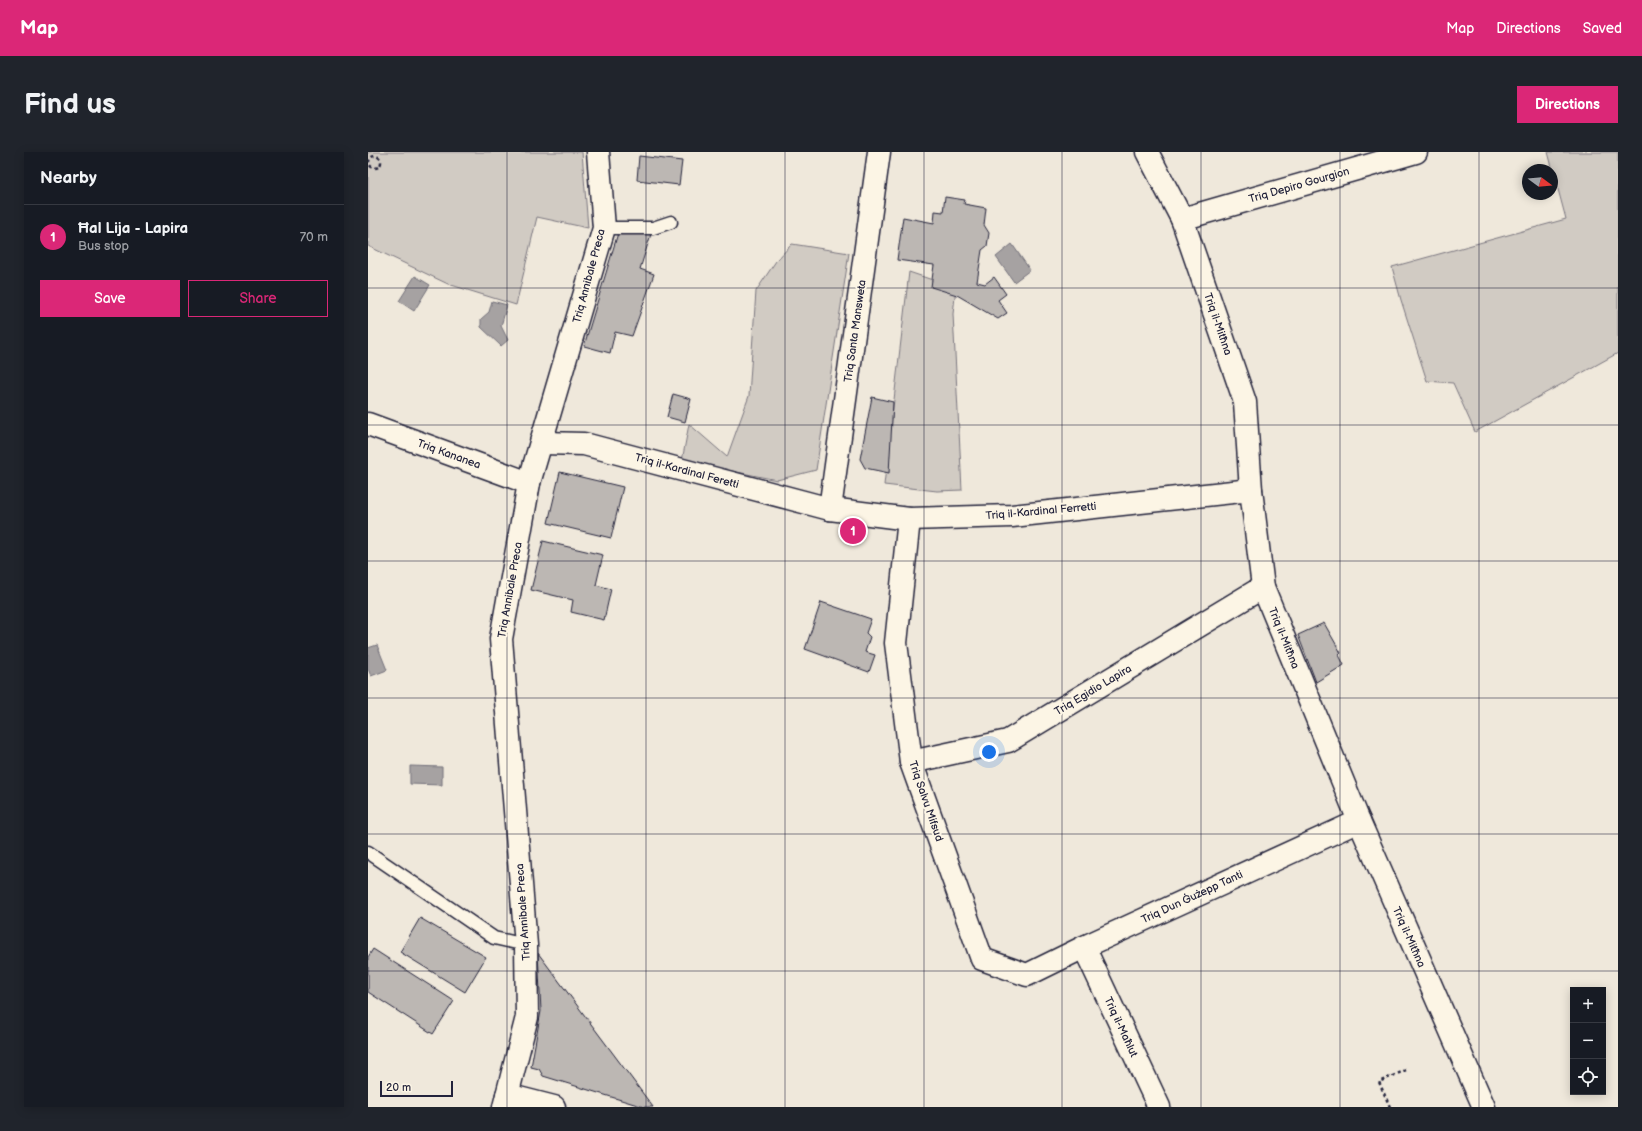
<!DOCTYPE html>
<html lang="en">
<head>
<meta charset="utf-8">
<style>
	:root { --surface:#171b24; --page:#20242c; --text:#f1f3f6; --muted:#9ea1a6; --line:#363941; --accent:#db2777 }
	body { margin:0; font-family:"Balsamiq Sans",sans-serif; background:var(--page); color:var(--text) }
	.controls { position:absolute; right:12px; bottom:12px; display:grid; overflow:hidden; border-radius:0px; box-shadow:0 2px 10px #0003 }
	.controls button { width:36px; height:36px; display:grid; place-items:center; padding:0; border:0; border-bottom:1px solid var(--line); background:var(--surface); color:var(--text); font:20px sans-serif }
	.compass { position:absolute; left:1154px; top:12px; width:36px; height:36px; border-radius:50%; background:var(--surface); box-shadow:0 2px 10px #0003; rotate:106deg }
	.scale { position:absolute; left:12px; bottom:10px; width:73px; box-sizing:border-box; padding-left:4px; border:2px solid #22223b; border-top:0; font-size:11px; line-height:14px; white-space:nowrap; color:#22223b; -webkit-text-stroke:3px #fcf5e5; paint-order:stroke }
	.you { position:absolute; left:621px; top:600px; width:14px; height:14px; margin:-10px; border:3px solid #fff; border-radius:50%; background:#1a73e8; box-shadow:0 0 0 6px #1a73e833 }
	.badge { display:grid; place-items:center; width:26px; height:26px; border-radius:50%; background:var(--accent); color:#fff; font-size:13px; font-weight:700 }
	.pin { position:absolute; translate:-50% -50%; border:2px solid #fff; box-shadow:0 1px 4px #0006 }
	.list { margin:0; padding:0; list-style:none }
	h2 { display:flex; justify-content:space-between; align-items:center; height:52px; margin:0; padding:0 16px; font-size:17px }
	h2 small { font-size:13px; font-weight:400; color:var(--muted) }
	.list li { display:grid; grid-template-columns:26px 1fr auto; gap:12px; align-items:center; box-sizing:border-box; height:64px; padding:0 16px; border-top:1px solid var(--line) }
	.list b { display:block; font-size:15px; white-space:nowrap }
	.list p { margin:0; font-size:13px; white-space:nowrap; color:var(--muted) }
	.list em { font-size:13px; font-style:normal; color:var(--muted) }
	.actions { display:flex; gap:8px; padding:12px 16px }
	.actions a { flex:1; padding:9px 0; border:1px solid var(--accent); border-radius:0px; text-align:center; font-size:14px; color:var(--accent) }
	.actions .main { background:var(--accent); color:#fff }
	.icon { flex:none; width:22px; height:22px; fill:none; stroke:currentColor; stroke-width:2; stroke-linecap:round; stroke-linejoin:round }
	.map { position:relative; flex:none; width:1250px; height:955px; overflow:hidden; border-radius:0px }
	header { display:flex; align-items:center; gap:24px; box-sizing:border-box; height:56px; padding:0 20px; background:var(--accent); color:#fff }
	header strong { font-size:19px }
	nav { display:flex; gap:22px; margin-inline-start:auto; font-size:14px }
	.intro { display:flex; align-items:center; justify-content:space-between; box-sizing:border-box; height:96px; padding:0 24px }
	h1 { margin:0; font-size:28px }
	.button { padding:10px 18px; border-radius:0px; background:var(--accent); color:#fff; font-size:14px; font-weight:700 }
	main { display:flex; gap:24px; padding:0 24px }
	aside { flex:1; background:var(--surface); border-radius:0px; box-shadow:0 2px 10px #0003 }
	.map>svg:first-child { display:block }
	.green { fill:#d1cbc3; stroke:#7a767f }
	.water { fill:#a6a2a2; stroke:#716f79 }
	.building { fill:#bcb7b3; stroke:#22223b }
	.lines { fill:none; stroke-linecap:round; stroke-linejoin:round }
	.lane-casing { stroke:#22223b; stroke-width:15 }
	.street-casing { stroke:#22223b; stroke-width:25 }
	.path { stroke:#22223b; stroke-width:2.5; stroke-dasharray:3 3; stroke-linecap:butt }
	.lane { stroke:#fcf5e5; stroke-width:12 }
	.street { stroke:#fcf5e5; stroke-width:22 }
	.grid { fill:none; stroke:#22223b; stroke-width:1; stroke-opacity:0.55 }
	.labels { text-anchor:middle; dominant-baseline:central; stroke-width:4; stroke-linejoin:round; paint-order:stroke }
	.street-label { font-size:11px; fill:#22223b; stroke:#fcf5e5 }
</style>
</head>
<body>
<header>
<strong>Map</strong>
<nav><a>Map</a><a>Directions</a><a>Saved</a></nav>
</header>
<div class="intro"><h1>Find us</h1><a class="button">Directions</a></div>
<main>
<aside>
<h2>Nearby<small></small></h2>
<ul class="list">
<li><span class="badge">1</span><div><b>Ħal Lija - Lapira</b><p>Bus stop</p></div><em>70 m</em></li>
</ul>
<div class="actions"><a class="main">Save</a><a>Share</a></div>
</aside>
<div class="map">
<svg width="1250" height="955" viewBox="0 0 1250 955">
	<rect width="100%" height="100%" fill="#efe8db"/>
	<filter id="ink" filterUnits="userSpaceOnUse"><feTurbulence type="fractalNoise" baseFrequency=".025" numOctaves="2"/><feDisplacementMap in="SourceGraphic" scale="8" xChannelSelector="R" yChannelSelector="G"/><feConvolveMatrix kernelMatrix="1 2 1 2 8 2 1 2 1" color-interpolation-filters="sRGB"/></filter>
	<g filter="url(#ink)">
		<g class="green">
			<path d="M0 0H214L220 76 169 65 148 153 80 132 0 94Z"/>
			<path d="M1180 0H1250V201L1107 280 1085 231 1059 229 1033 148 1024 115 1198 67Z"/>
			<path d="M424 92 481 101 448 318 409 328 314 309 321 272 359 305 381 244 388 139 408 109Z"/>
			<path d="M541 120 588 136 585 162 594 338 569 339 516 333Z"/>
		</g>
		<g class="water">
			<path d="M644 92 662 118 646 130 628 105Z"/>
			<path d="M47 124 62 133 46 159 31 149Z"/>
			<path d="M124 149 139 153 133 174 140 188 133 194 113 175V167L121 160Z"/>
			<path d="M9 493 19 518 3 524 0 517V496Z"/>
			<path d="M42 614 74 615V633L42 632Z"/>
		</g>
		<g class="building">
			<path d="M271 4 314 9 311 33 269 28Z"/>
			<path d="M577 45 597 48 596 52 618 56 616 73 621 81 619 94 614 98 609 130 617 132 626 125 638 142 630 148 639 161 630 167 589 143 563 135 566 113 529 108 535 65 566 71 567 59 575 60Z"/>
			<path d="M250 81 283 82 272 117 286 122 264 184 247 180 242 201 216 194Z"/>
			<path d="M305 242 323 247 317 270 299 265Z"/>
			<path d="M504 245 525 250 521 321 497 316 492 307Z"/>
			<path d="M192 320 255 335 243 386 180 371Z"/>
			<path d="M175 389 235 403 228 433 243 437 236 468 203 460 205 448 163 438Z"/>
			<path d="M453 450 503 467 498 481 502 485 497 500 507 503 501 520 437 497Z"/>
			<path d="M956 471 973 501 971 503 976 513 948 530 930 483Z"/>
			<path d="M52 766 118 805 97 840 32 800Z"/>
			<path d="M5 797 86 849 65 882 0 840V805Z"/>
			<path d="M170 801 285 955H276L175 924 171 917 163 915 173 859Z"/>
		</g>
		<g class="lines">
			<defs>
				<g id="lane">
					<path d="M236 76H285L303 70"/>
					<path d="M0 700 126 786 158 793"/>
				</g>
				<g id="street">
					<path d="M779 0 814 67 877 250 883 338 895 435 991 669 1116 955"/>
					<path d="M814 67 1048 0"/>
					<path d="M0 272 161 331"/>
					<path d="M174 291 216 292 462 357 541 367 644 364 883 338"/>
					<path d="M462 357 511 0"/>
					<path d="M541 367 528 491 543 610 614 807 659 823 716 795 991 669"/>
					<path d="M543 610 640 589 895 435"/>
					<path d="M716 795 791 955"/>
					<path d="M139 943 186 955"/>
					<path d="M136 955 159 865 158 793 133 487 161 331 236 76 230 0"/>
				</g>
			</defs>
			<use href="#lane" class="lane-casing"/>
			<use href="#street" class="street-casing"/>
			<g class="path">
				<circle cx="7" cy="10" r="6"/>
				<path d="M1022 955 1011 930 1038 918"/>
			</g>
			<use href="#lane" class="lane"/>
			<use href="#street" class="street"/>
		</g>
	</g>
	<path class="grid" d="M139 0V955M278 0V955M417 0V955M556 0V955M694 0V955M833 0V955M972 0V955M1111 0V955M0 136H1250M0 273H1250M0 409H1250M0 546H1250M0 682H1250M0 819H1250"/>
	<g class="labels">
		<g class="street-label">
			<text transform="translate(931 33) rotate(-16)">Triq Depiro Gourgion</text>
			<text transform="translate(221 124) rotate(-75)">Triq Annibale Preca</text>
			<text transform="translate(850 172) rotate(71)">Triq il-Mitħna</text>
			<text transform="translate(487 179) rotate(-82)">Triq Santa Mansweta</text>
			<text transform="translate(81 302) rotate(20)">Triq Kananea</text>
			<text transform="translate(319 319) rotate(15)">Triq il-Kardinal Feretti</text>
			<text transform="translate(673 359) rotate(-5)">Triq il-Kardinal Ferretti</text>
			<text transform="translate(142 438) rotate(-80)">Triq Annibale Preca</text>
			<text transform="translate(916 486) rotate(68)">Triq il-Mitħna</text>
			<text transform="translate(725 538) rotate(-31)">Triq Egidio Lapira</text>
			<text transform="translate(558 649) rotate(71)">Triq Salvu Mifsud</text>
			<text transform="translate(824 745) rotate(-25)">Triq Dun Ġużepp Tanti</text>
			<text transform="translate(155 760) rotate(-94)">Triq Annibale Preca</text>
			<text transform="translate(1041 785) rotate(66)">Triq il-Mitħna</text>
			<text transform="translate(753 875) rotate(65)">Triq il-Maħlut</text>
		</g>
	</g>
</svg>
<div class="controls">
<button>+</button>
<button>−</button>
<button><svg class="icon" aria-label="locate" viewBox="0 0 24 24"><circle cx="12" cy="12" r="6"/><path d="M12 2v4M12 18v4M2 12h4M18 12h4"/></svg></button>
</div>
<svg class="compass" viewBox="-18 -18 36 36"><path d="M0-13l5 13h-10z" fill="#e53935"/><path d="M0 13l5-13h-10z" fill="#9ea1a6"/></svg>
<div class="scale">20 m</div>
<div class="you"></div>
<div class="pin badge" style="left:485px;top:379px">1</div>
</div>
</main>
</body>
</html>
